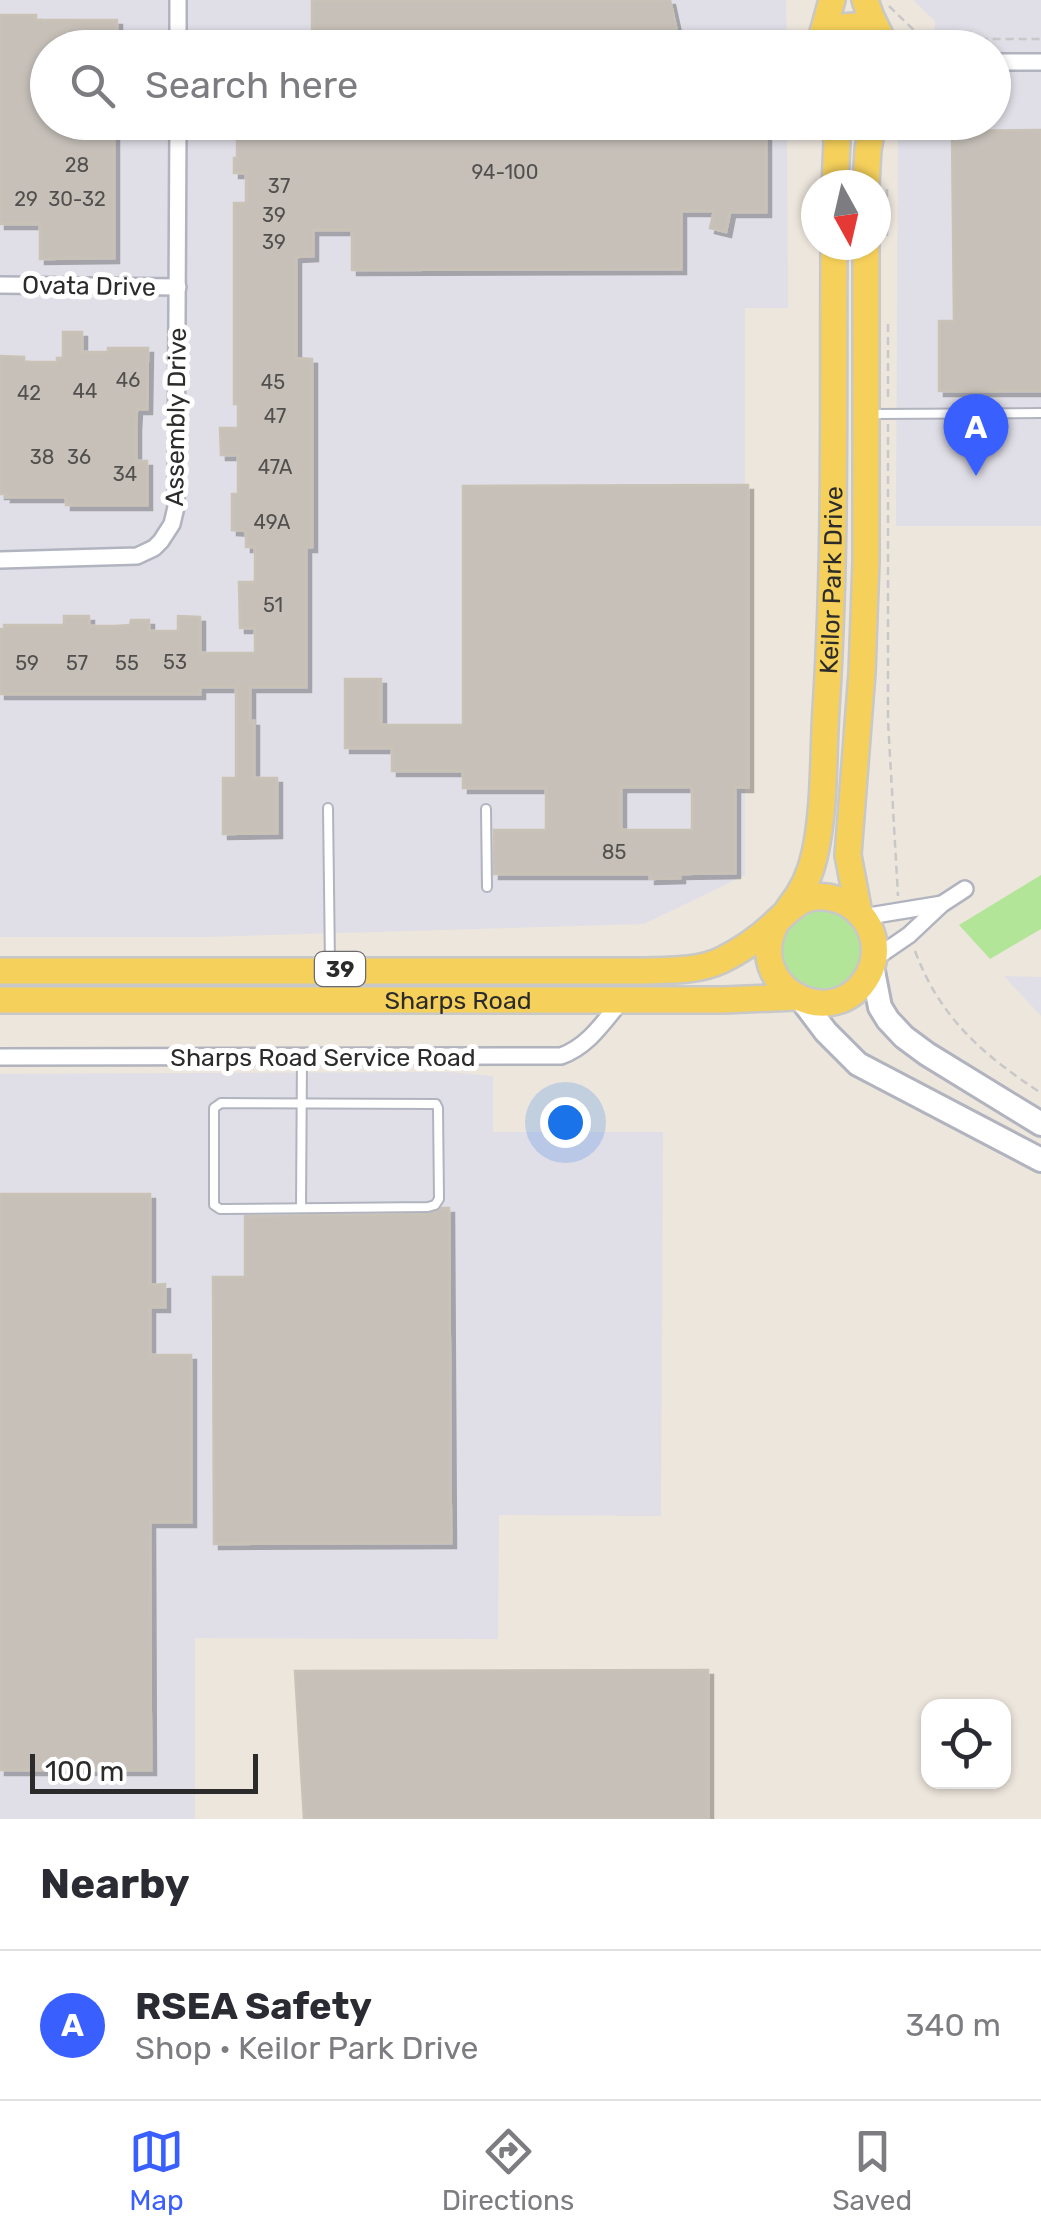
<!DOCTYPE html>
<html lang="en">
<head>
<meta charset="utf-8">
<style>
	:root { --surface:#fff; --page:#f2f2f3; --text:#2b2b33; --muted:#7c7c81; --line:#e1e1e2; --accent:#395fff }
	body { margin:0; font-family:Rubik,sans-serif; background:var(--page); color:var(--text) }
	.controls { position:absolute; right:30px; bottom:30px; display:grid; overflow:hidden; border-radius:20px; box-shadow:0 2px 8px #0004 }
	.controls button { width:90px; height:90px; display:grid; place-items:center; padding:0; border:0; border-bottom:2px solid var(--line); background:var(--surface); color:var(--text); font:50px sans-serif }
	.compass { position:absolute; left:801px; top:170px; width:90px; height:90px; border-radius:50%; background:var(--surface); box-shadow:0 2px 8px #0004; rotate:172deg }
	.scale { position:absolute; left:30px; bottom:25px; width:228px; box-sizing:border-box; padding-left:10px; border:5px solid #2b2b2b; border-top:0; font-size:28px; line-height:35px; white-space:nowrap; color:#2b2b2b; -webkit-text-stroke:8px #fff; paint-order:stroke }
	.you { position:absolute; left:565px; top:1122px; width:35px; height:35px; margin:-25px; border:8px solid #fff; border-radius:50%; background:#1a73e8; box-shadow:0 0 0 15px #1a73e833 }
	.badge { display:grid; place-items:center; width:65px; height:65px; border-radius:50%; background:var(--accent); color:#fff; font-size:32px; font-weight:700 }
	.pin { position:absolute; translate:-50% -82px; filter:drop-shadow(0 2px 5px #0008) }
	.pin::after { content:''; position:absolute; top:52px; width:35px; height:30px; background:inherit; clip-path:polygon(0 0,100% 0,50% 100%) }
	.list { margin:0; padding:0; list-style:none }
	h2 { display:flex; justify-content:space-between; align-items:center; height:130px; margin:0; padding:0 40px; font-size:42px }
	h2 small { font-size:32px; font-weight:400; color:var(--muted) }
	.list li { display:grid; grid-template-columns:65px 1fr auto; gap:30px; align-items:center; box-sizing:border-box; height:150px; padding:0 40px; border-top:2px solid var(--line) }
	.list b { display:block; font-size:38px; white-space:nowrap }
	.list p { margin:0; font-size:32px; white-space:nowrap; color:var(--muted) }
	.list em { font-size:32px; font-style:normal; color:var(--muted) }
	.icon { flex:none; width:55px; height:55px; fill:none; stroke:currentColor; stroke-width:2; stroke-linecap:round; stroke-linejoin:round }
	.map { position:relative; flex:none; width:1041px; height:1819px; overflow:hidden }
	.search { position:absolute; background:var(--surface); box-shadow:0 2px 8px #0004; left:30px; right:30px; top:30px; height:110px; display:flex; align-items:center; gap:25px; box-sizing:border-box; padding:0 35px; border-radius:55px; color:var(--muted); font-size:38px }
	.sheet { height:280px; background:var(--surface) }
	nav { display:flex; justify-content:space-around; align-items:center; box-sizing:border-box; height:140px; border-top:2px solid var(--line); background:var(--surface); font-size:28px; color:var(--muted) }
	nav a { display:grid; justify-items:center; gap:5px }
	nav .on { color:var(--accent) }
	.map>svg:first-child { display:block }
	.industrial { fill:#e0dee6 }
	.green { fill:#b3e598 }
	.building { fill:#c6c0b9; stroke:#c9c2b7; stroke-width:2.5; fill-rule:evenodd; filter:url(#shadow) }
	.lines { fill:none; stroke-linecap:round; stroke-linejoin:round }
	.lane-casing { stroke:#b1b4bf; stroke-width:12 }
	.street-casing { stroke:#b1b4bf; stroke-width:20 }
	.secondary-casing { stroke:#b1b4bf; stroke-width:28 }
	.primary-casing { stroke:#c8c8c8; stroke-width:30 }
	.path { stroke:#c8c8c8; stroke-width:2.5; stroke-dasharray:8 5; stroke-linecap:butt }
	.lane { stroke:#fff; stroke-width:8 }
	.street { stroke:#fff; stroke-width:15 }
	.secondary { stroke:#fff; stroke-width:22 }
	.primary { stroke:#f5d05b; stroke-width:25 }
	.labels { text-anchor:middle; dominant-baseline:central; stroke-width:10; stroke-linejoin:round; paint-order:stroke }
	.number-label { font-size:20px; fill:#52504e }
	.shield { fill:#fff; stroke:#6b6b6b; stroke-width:2.5 }
	.shield-label { font-size:22px; font-weight:bold; fill:#2b2b2b }
	.street-label { font-size:25px; fill:#2b2b2b; stroke:#fff }
</style>
</head>
<body>
<div class="map">
<svg width="1041" height="1819" viewBox="0 0 1041 1819">
	<defs>
		<filter id="shadow"><feDropShadow dx="5" dy="5" stdDeviation="0" flood-color="#0004"/></filter>
	</defs>
	<rect width="100%" height="100%" fill="#ede6dd"/>
	<g class="industrial">
		<path d="M0 0H786L787 47 48 48V122L787 123 788 308H745V875L644 924 206 937H0Z"/>
		<path d="M913 0H1041V526H896L898 123 994 122V48L934 47 935 21Z"/>
		<path d="M1004 976 1041 977V1016Z"/>
		<path d="M449 1072 493 1076V1132H663L661 1516 499 1515 498 1639 195 1638V1819H0V1074Z"/>
	</g>
	<g class="green">
		<path d="M1041 875V929L990 959 959 925Z"/>
		<circle cx="822" cy="949" r="41"/>
	</g>
	<g class="building">
		<path d="M312 0H670L677 32 650 38V44L495 45V48H355V45H312Z"/>
		<path d="M0 15H36V20H117V48H48V122H114V258L40 259V224H0Z"/>
		<path d="M237 122H312V133H352V122H766V212H730L726 232 710 228 714 211H681V269L352 270V230H313V256L296 257V358L312 359V547H306V687H250V721H254V778H277V833L223 834V778H236V687H200V694H0V629H5L4 625H64V616H89V626H116L130 625 131 620H149V631H178V616L200 617V653H255V628H240L239 582H255V547H246V531L232 530V494H238V455H221L220 428H238V404H234V203H246V173H234V158H237Z"/>
		<path d="M1041 130V391H939V321H954L952 131Z"/>
		<path d="M63 332H82V352H108V348H148L147 409H137L136 425V461H147V505H66V497H6L7 494H0V356L24 357V362H57V358H63Z"/>
		<path d="M748 485V787H735V873L680 874V878L650 879V874H494V830H546V788H463V771H392V748H345V679H381V725H463V486ZM621 787H692V830H621Z"/>
		<path d="M0 1194H150V1285L165 1284V1307H150V1355H191V1522H150L151 1770H0Z"/>
		<path d="M442 1208H449L451 1543 214 1544 213 1277H245V1216L428 1214Z"/>
		<path d="M708 1670V1819H304L295 1671Z"/>
	</g>
	<g class="lines">
		<defs>
			<g id="lane">
				<path d="M871 414 1041 413"/>
				<path d="M328 808 330 965"/>
				<path d="M486 809 487 887"/>
				<path d="M221 1103 436 1104 438 1108 439 1199 435 1205 428 1207 220 1209 214 1205V1108Z"/>
				<path d="M301 1208 302 1057"/>
			</g>
			<g id="street">
				<path d="M178 0V48"/>
				<path d="M994 62H1041"/>
				<path d="M0 285 178 287"/>
				<path d="M0 560 137 556 154 548 161 541 172 524 176 507 178 122"/>
				<path d="M863 917 942 904"/>
				<path d="M874 959 909 935 942 904 965 889"/>
				<path d="M0 1057 561 1056C589 1046 604 1021 622 1000"/>
			</g>
			<g id="secondary">
				<path d="M872 966 880 1007 888 1020 904 1037 927 1054 1041 1124"/>
				<path d="M801 999 826 1032 858 1064 1041 1160"/>
			</g>
			<g id="primary">
				<path d="M865 0 871 17 880 35"/>
				<path d="M822 36 832 0"/>
				<path d="M817 48 822 36C844 22 874 20 887 48"/>
				<path d="M835 122 837 141 835 185"/>
				<path d="M866 185 868 150 873 122"/>
				<path id="s1" d="M789 908C802 892 811 873 815 853 825 807 823 757 826 709 836 555 833 400 834 245"/>
				<path d="M859 913 848 855 862 673 866 561V245"/>
				<path d="M0 971H639C667 970 697 972 722 960 740 951 758 939 773 925 793 906 807 889 839 900 856 906 869 921 873 938 876 951 874 964 868 975 835 1036 742 988 776 923"/>
				<path id="s2" d="M0 1000H724L797 997"/>
			</g>
		</defs>
		<use href="#lane" class="lane-casing"/>
		<use href="#street" class="street-casing"/>
		<use href="#secondary" class="secondary-casing"/>
		<use href="#primary" class="primary-casing"/>
		<g class="path">
			<path d="M889 6 923 39H1041"/>
			<path d="M912 48 916 34"/>
			<path d="M887 189V241"/>
			<path d="M888 324V401"/>
			<path d="M888 424V721L898 896"/>
			<path d="M915 951C940 1018 983 1055 1041 1093"/>
		</g>
		<use href="#lane" class="lane"/>
		<use href="#street" class="street"/>
		<use href="#secondary" class="secondary"/>
		<use href="#primary" class="primary"/>
	</g>
	<g class="labels">
		<g class="number-label">
			<text x="77" y="165">28</text>
			<text x="505" y="172">94-100</text>
			<text x="279" y="186">37</text>
			<text x="26" y="199">29</text>
			<text x="77" y="199">30-32</text>
			<text x="274" y="215">39</text>
			<text x="274" y="242">39</text>
			<text x="128" y="380">46</text>
			<text x="273" y="382">45</text>
			<text x="85" y="391">44</text>
			<text x="29" y="393">42</text>
			<text x="275" y="416">47</text>
			<text x="42" y="457">38</text>
			<text x="79" y="457">36</text>
			<text x="275" y="467">47A</text>
			<text x="125" y="474">34</text>
			<text x="272" y="522">49A</text>
			<text x="273" y="605">51</text>
			<text x="175" y="662">53</text>
			<text x="27" y="663">59</text>
			<text x="77" y="663">57</text>
			<text x="127" y="663">55</text>
			<text x="614" y="852">85</text>
		</g>
		<rect class="shield" x="315" y="952" width="50" height="34" rx="8"/>
		<g class="shield-label">
			<text x="340" y="969">39</text>
		</g>
		<g class="street-label">
			<text transform="translate(89 286) rotate(1)">Ovata Drive</text>
			<text transform="translate(176 417) rotate(-89)">Assembly Drive</text>
			<text stroke="none"><textPath href="#s1" startOffset="335">Keilor Park Drive</textPath></text>
			<text stroke="none"><textPath href="#s2" startOffset="458">Sharps Road</textPath></text>
			<text x="323" y="1057">Sharps Road Service Road</text>
		</g>
	</g>
</svg>
<div class="controls">
<button><svg class="icon" aria-label="locate" viewBox="0 0 24 24"><circle cx="12" cy="12" r="6"/><path d="M12 2v4M12 18v4M2 12h4M18 12h4"/></svg></button>
</div>
<svg class="compass" viewBox="-18 -18 36 36"><path d="M0-13l5 13h-10z" fill="#e53935"/><path d="M0 13l5-13h-10z" fill="#7c7c81"/></svg>
<div class="scale">100 m</div>
<div class="you"></div>
<div class="pin badge" style="left:976px;top:476px">A</div>
<div class="search"><svg class="icon" aria-label="search" viewBox="0 0 24 24"><circle cx="10" cy="10" r="6"/><path d="M15 15l6 6"/></svg>Search here</div>
</div>
<section class="sheet">
<h2>Nearby<small></small></h2>
<ul class="list">
<li><span class="badge">A</span><div><b>RSEA Safety</b><p>Shop · Keilor Park Drive</p></div><em>340 m</em></li>
</ul>
</section>
<nav>
<a class="on"><svg class="icon" aria-label="map" viewBox="0 0 24 24"><path d="M3 6l6-2 6 2 6-2v14l-6 2-6-2-6 2zM9 4v14M15 6v14"/></svg>Map</a>
<a><svg class="icon" aria-label="directions" viewBox="0 0 24 24"><path d="M12 3l9 9-9 9-9-9zM9 14v-3h6M13 9l2 2-2 2"/></svg>Directions</a>
<a><svg class="icon" aria-label="saved" viewBox="0 0 24 24"><path d="M7 4h10v16l-5-4-5 4z"/></svg>Saved</a>
</nav>
</body>
</html>
